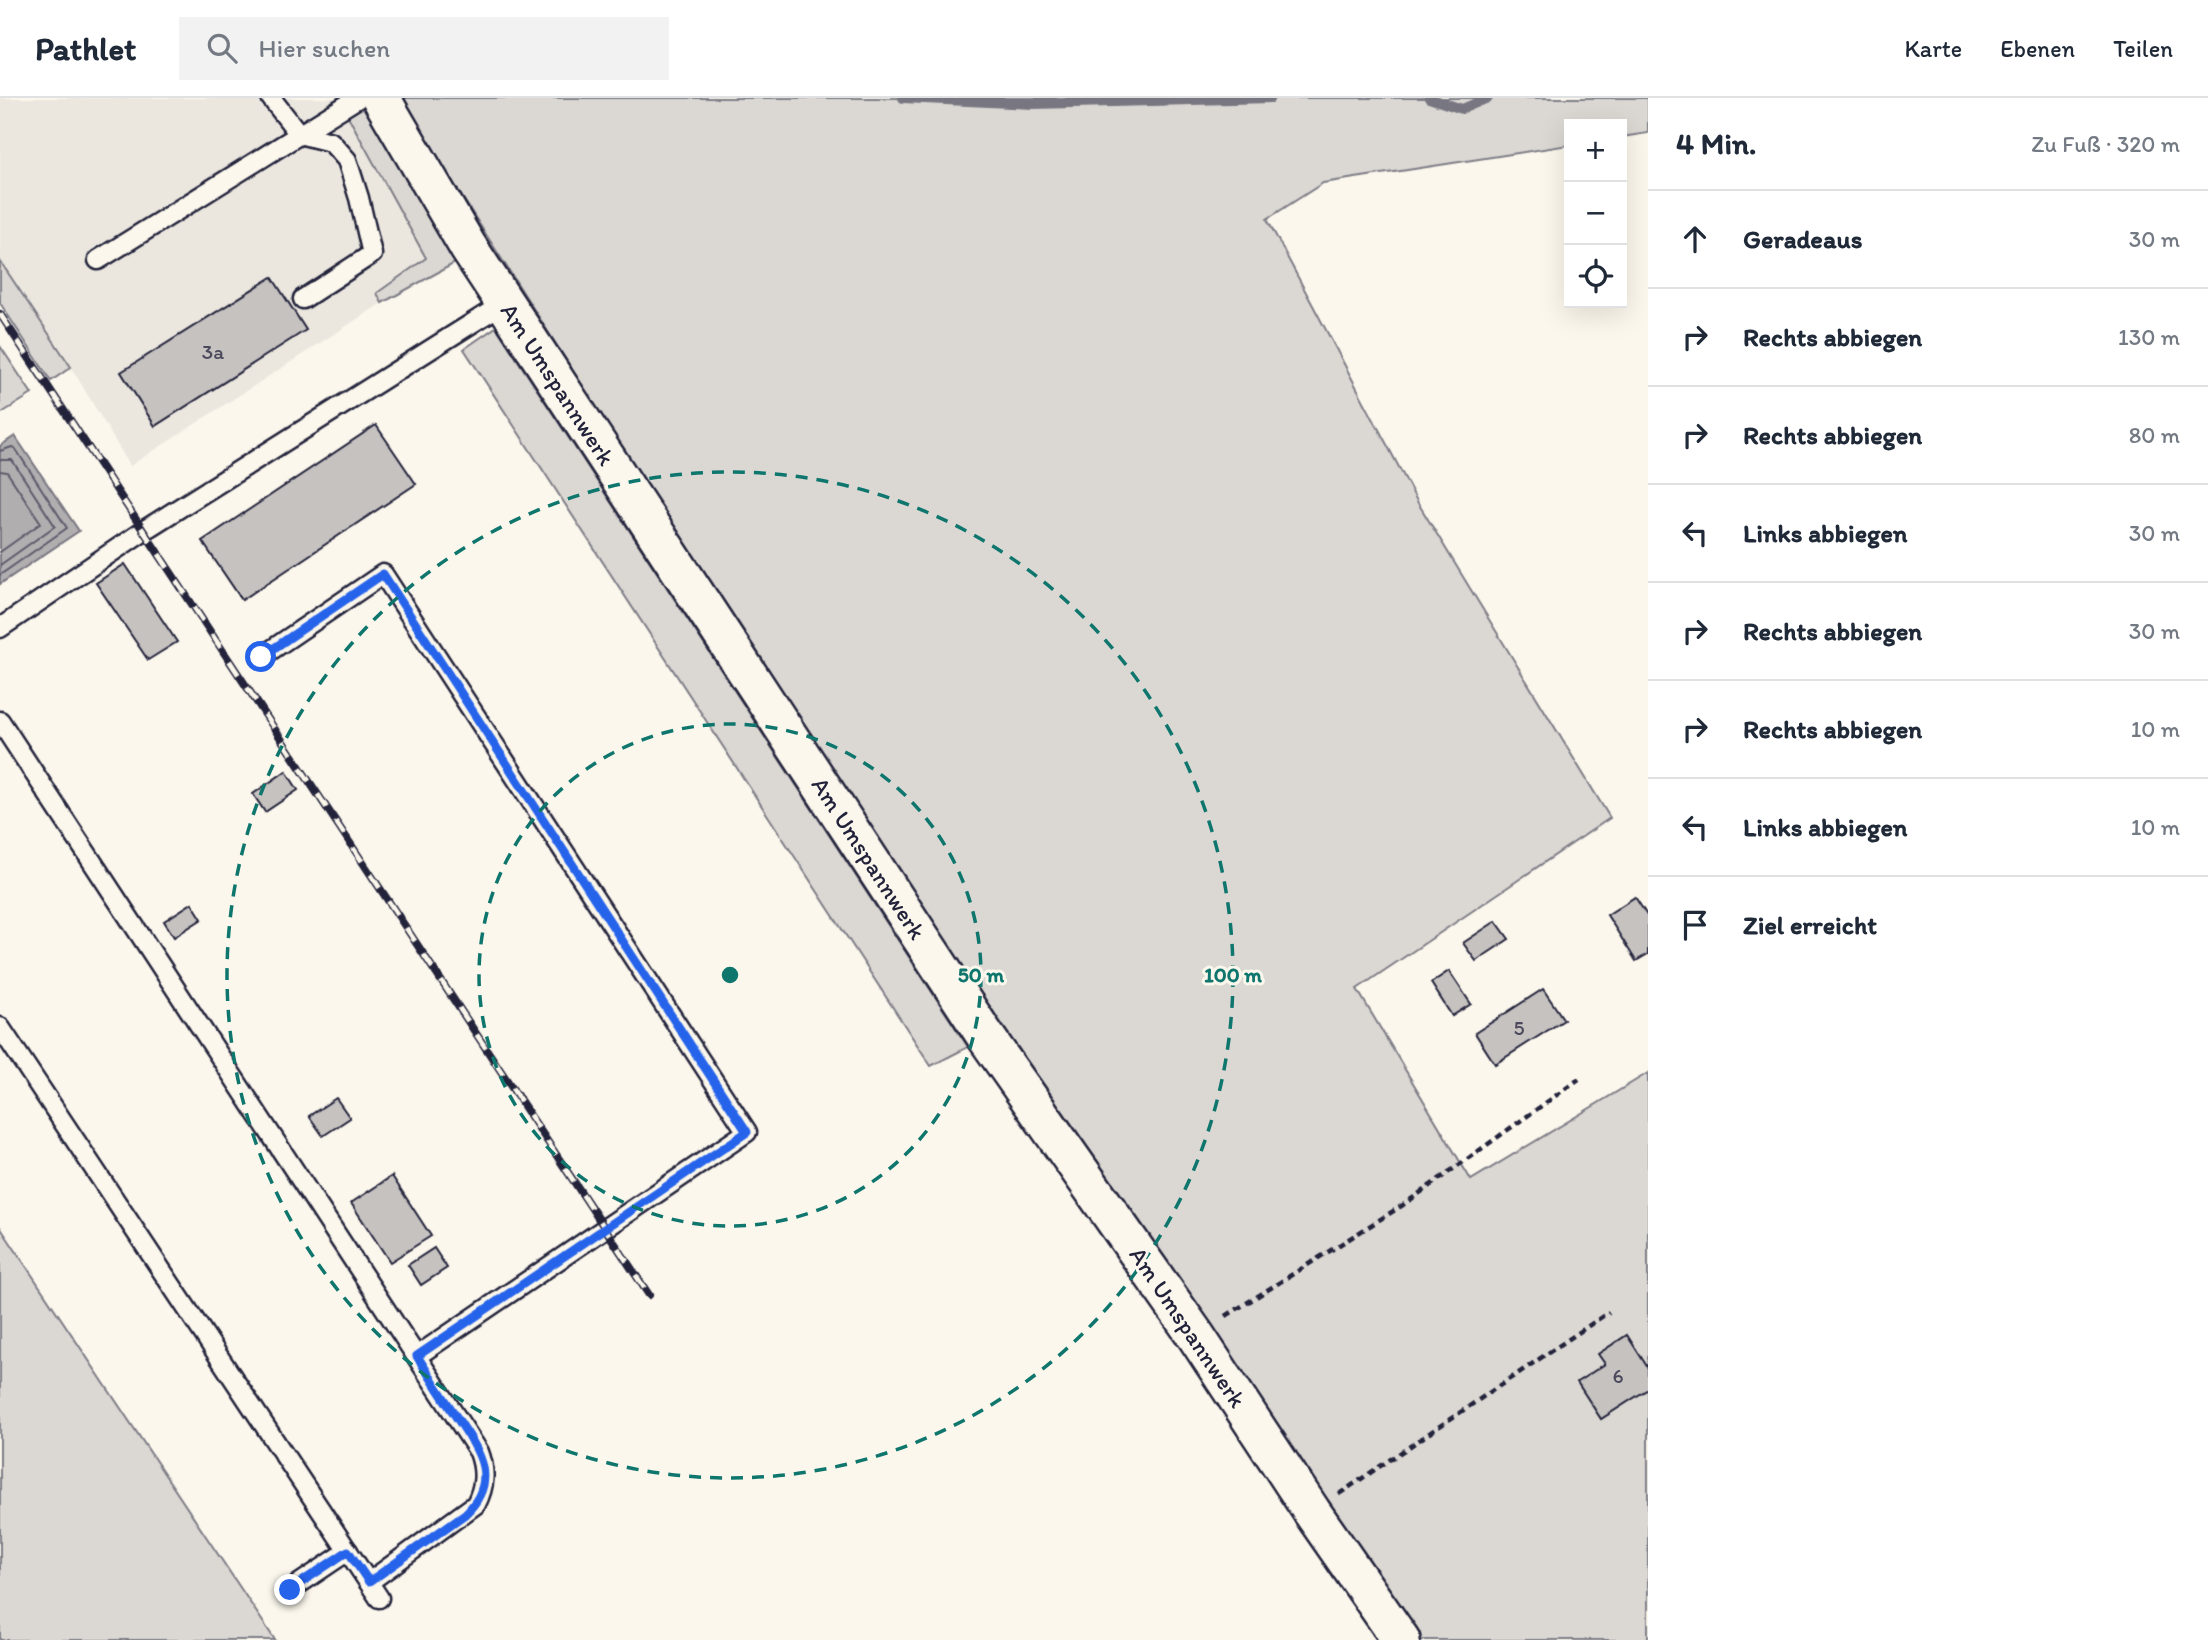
<!DOCTYPE html>
<html lang="de">
<head>
<meta charset="utf-8">
<style>
	:root { --surface:#fff; --page:#f2f2f3; --text:#1f2937; --muted:#747a83; --line:#e0e1e3 }
	body { margin:0; font-family:Itim,sans-serif; background:var(--page); color:var(--text) }
	.controls { position:absolute; right:21px; top:21px; display:grid; overflow:hidden; border-radius:0px; box-shadow:0 7px 28px #0002 }
	.controls button { width:63px; height:63px; display:grid; place-items:center; padding:0; border:0; border-bottom:2px solid var(--line); background:var(--surface); color:var(--text); font:35px sans-serif }
	.stop { position:absolute; width:21px; height:21px; margin:-16px; border:5px solid #2563eb; border-radius:50%; background:#fff }
	.stop.end { background:#2563eb; border-color:#fff; box-shadow:0 2px 7px #0008 }
	.list { margin:0; padding:0; list-style:none }
	h2 { display:flex; justify-content:space-between; align-items:center; height:91px; margin:0; padding:0 28px; font-size:30px }
	h2 small { font-size:23px; font-weight:400; color:var(--muted) }
	.list li { display:grid; grid-template-columns:46px 1fr auto; gap:21px; align-items:center; box-sizing:border-box; height:98px; padding:0 28px; border-top:2px solid var(--line) }
	.list b { display:block; font-size:26px; white-space:nowrap }
	.list em { font-size:23px; font-style:normal; color:var(--muted) }
	.icon { flex:none; width:38px; height:38px; fill:none; stroke:currentColor; stroke-width:2; stroke-linecap:round; stroke-linejoin:round }
	.map { position:relative; flex:none; width:1648px; height:1542px; overflow:hidden }
	header { display:flex; align-items:center; gap:42px; box-sizing:border-box; height:98px; padding:0 35px; background:var(--surface); border-bottom:2px solid var(--line) }
	header strong { font-size:33px }
	nav { display:flex; gap:38px; margin-inline-start:auto; font-size:24px }
	.search { width:490px; height:63px; background:var(--page); display:flex; align-items:center; gap:18px; box-sizing:border-box; padding:0 24px; border-radius:0px; color:var(--muted); font-size:26px }
	main { display:flex }
	aside { flex:1; background:var(--surface) }
	.map>svg:first-child { display:block }
	.built { fill:#ebe7df }
	.green { fill:#dbd8d3; stroke:#7e7d87; stroke-width:2 }
	.water { fill:#b1aeb0; stroke:#787681; stroke-width:2 }
	.lines { fill:none; stroke-linecap:round; stroke-linejoin:round }
	.shore { stroke:#5b5a6a; stroke-width:2 }
	.stream { stroke:#787681; stroke-width:10 }
	.building { fill:#c6c2c0; stroke:#22223b; stroke-width:2 }
	.service-casing { stroke:#22223b; stroke-width:23 }
	.minor-casing { stroke:#22223b; stroke-width:42 }
	.path { stroke:#22223b; stroke-width:4.5; stroke-dasharray:7 5; stroke-linecap:butt }
	.service { stroke:#fbf7ec; stroke-width:18 }
	.minor { stroke:#fbf7ec; stroke-width:37 }
	.rail-casing { stroke:#22223b; stroke-width:8 }
	.rail { stroke:#fbf7ec; stroke-width:5; stroke-dasharray:16; stroke-linecap:butt }
	.route { stroke:#2563eb; stroke-width:9 }
	.ring { fill:none; stroke:#0f766e; stroke-width:3.5; stroke-dasharray:12 9 }
	.labels { text-anchor:middle; dominant-baseline:central; stroke-width:6; stroke-linejoin:round; paint-order:stroke }
	.number-label { font-size:21px; fill:#4b4a5c }
	.street-label { font-size:24px; fill:#22223b; stroke:#fbf7ec }
	.centre { fill:#0f766e; stroke:#fbf7ec; stroke-width:3.5 }
	.ring-label { font-size:21px; text-anchor:middle; font-weight:bold; fill:#0f766e; stroke:#fbf7ec; stroke-width:6; stroke-linejoin:round; paint-order:stroke }
</style>
</head>
<body>
<header>
<strong>Pathlet</strong>
<div class="search"><svg class="icon" aria-label="search" viewBox="0 0 24 24"><circle cx="10" cy="10" r="6"/><path d="M15 15l6 6"/></svg>Hier suchen</div>
<nav><a>Karte</a><a>Ebenen</a><a>Teilen</a></nav>
</header>
<main>
<div class="map">
<svg width="1648" height="1542" viewBox="0 0 1648 1542">
	<rect width="100%" height="100%" fill="#fbf7ec"/>
	<filter id="ink" filterUnits="userSpaceOnUse"><feTurbulence type="fractalNoise" baseFrequency=".0143" numOctaves="2"/><feDisplacementMap in="SourceGraphic" scale="14" xChannelSelector="R" yChannelSelector="G"/><feConvolveMatrix kernelMatrix="1 2 1 2 8 2 1 2 1" color-interpolation-filters="sRGB"/></filter>
	<g filter="url(#ink)">
		<path class="built" d="M0 0H338L426 160 377 195 382 205 130 368 71 269 0 163Z"/>
		<g class="green">
			<path d="M338 0H363L455 165 382 205 377 195 426 160Z"/>
			<path d="M399 0H1648V35L1622 39V26H1569V47L1323 85 1267 121 1418 405 1610 720 1357 891 1471 1082 1648 975V1542H1413L1207 1230 783 602Z"/>
			<path d="M0 163 71 269 51 283 0 205Z"/>
			<path d="M496 229 968 949 931 968 464 251Z"/>
			<path d="M0 248 32 296 0 316Z"/>
			<path d="M0 1129 275 1542H0Z"/>
		</g>
		<path class="water" d="M15 338 79 433 0 486V348Z"/>
		<g class="lines">
			<g class="shore">
				<path d="M0 353 12 349 15 350 67 430 0 477"/>
				<path d="M0 362H12L55 428 0 467"/>
				<path d="M0 373 7 374 41 425 0 454"/>
			</g>
			<g class="stream">
				<path d="M903 0 1033 6 1271 0"/>
				<path d="M1429 0 1462 11 1488 0"/>
			</g>
		</g>
		<g class="building">
			<path d="M272 179 306 232 155 328 121 274Z"/>
			<path d="M376 327 416 386 242 502 202 443Z"/>
			<path d="M125 466 177 544 148 562 96 485Z"/>
			<path d="M286 673 298 692 265 714 253 696Z"/>
			<path d="M1635 799 1648 819V856L1636 863 1607 817Z"/>
			<path d="M192 805 202 821 174 839 164 823Z"/>
			<path d="M1496 823 1509 841 1476 863 1463 845Z"/>
			<path d="M1449 873 1471 906 1452 918 1431 885Z"/>
			<path d="M1543 891 1564 922 1495 966 1475 935Z"/>
			<path d="M336 1000 350 1020 323 1038 309 1018Z"/>
			<path d="M392 1078 431 1138 390 1164 351 1105Z"/>
			<path d="M434 1150 447 1170 421 1187 408 1167Z"/>
			<path d="M1627 1237 1648 1270V1291L1601 1321 1577 1284 1605 1266 1598 1256Z"/>
		</g>
		<g class="lines">
			<defs>
				<g id="service">
					<path d="M271 0 299 36 331 44 347 62 359 100 372 156 303 201"/>
					<path d="M98 162 358 0"/>
					<path d="M0 530 143 433 504 205"/>
					<path d="M261 559 383 476 747 1034 417 1258"/>
					<path d="M0 623 479 1354C486 1373 485 1388 476 1406L369 1484"/>
					<path d="M0 929 379 1500"/>
					<path d="M290 1492 348 1453"/>
				</g>
				<path id="minor" d="M381 0 468 149 986 939 1196 1238 1312 1414 1401 1542"/>
			</defs>
			<use href="#service" class="service-casing"/>
			<use href="#minor" class="minor-casing"/>
			<g class="path">
				<path d="M1226 1218 1403 1107 1579 981"/>
				<path d="M1339 1396 1609 1214"/>
			</g>
			<use href="#service" class="service"/>
			<use href="#minor" class="minor"/>
			<defs>
				<path id="rail" d="M0 216 649 1197"/>
			</defs>
			<use href="#rail" class="rail-casing"/>
			<use href="#rail" class="rail"/>
		</g>
	</g>
	<g class="lines" filter="url(#ink)">
		<path class="route" d="M261 559 383 476 747 1034 417 1258C429 1277 441 1296 453 1314 476 1349 503 1380 465 1416L369 1484 348 1453 290 1492"/>
	</g>
	<g class="ring">
		<circle cx="730" cy="877" r="251"/>
		<circle cx="730" cy="877" r="503"/>
	</g>
	<g class="labels">
		<g class="number-label">
			<text x="213" y="253">3a</text>
			<text x="1519" y="929">5</text>
			<text x="1618" y="1277">6</text>
		</g>
		<g class="street-label">
			<text transform="translate(558 286) rotate(57)">Am Umspannwerk</text>
			<text transform="translate(869 760) rotate(57)">Am Umspannwerk</text>
			<text transform="translate(1188 1229) rotate(56)">Am Umspannwerk</text>
		</g>
	</g>
	<circle cx="730" cy="877" r="10" class="centre"/>
	<g class="ring-label">
		<text x="981" y="884">50 m</text>
		<text x="1233" y="884">100 m</text>
	</g>
</svg>
<div class="controls">
<button>+</button>
<button>−</button>
<button><svg class="icon" aria-label="locate" viewBox="0 0 24 24"><circle cx="12" cy="12" r="6"/><path d="M12 2v4M12 18v4M2 12h4M18 12h4"/></svg></button>
</div>
<div class="stop" style="left:261px;top:559px"></div>
<div class="stop end" style="left:290px;top:1492px"></div>
</div>
<aside>
<h2>4 Min.<small>Zu Fuß · 320 m</small></h2>
<ul class="list">
<li><svg class="icon" aria-label="ahead" viewBox="0 0 24 24"><path d="M12 20V5M6 11l6-6 6 6"/></svg><div><b>Geradeaus</b></div><em>30 m</em></li>
<li><svg class="icon" aria-label="right" viewBox="0 0 24 24"><path d="M7 20v-9h11M14 6l5 5-5 5"/></svg><div><b>Rechts abbiegen</b></div><em>130 m</em></li>
<li><svg class="icon" aria-label="right" viewBox="0 0 24 24"><path d="M7 20v-9h11M14 6l5 5-5 5"/></svg><div><b>Rechts abbiegen</b></div><em>80 m</em></li>
<li><svg class="icon" aria-label="left" viewBox="0 0 24 24"><path d="M17 20v-9H6M10 6l-5 5 5 5"/></svg><div><b>Links abbiegen</b></div><em>30 m</em></li>
<li><svg class="icon" aria-label="right" viewBox="0 0 24 24"><path d="M7 20v-9h11M14 6l5 5-5 5"/></svg><div><b>Rechts abbiegen</b></div><em>30 m</em></li>
<li><svg class="icon" aria-label="right" viewBox="0 0 24 24"><path d="M7 20v-9h11M14 6l5 5-5 5"/></svg><div><b>Rechts abbiegen</b></div><em>10 m</em></li>
<li><svg class="icon" aria-label="left" viewBox="0 0 24 24"><path d="M17 20v-9H6M10 6l-5 5 5 5"/></svg><div><b>Links abbiegen</b></div><em>10 m</em></li>
<li><svg class="icon" aria-label="arrive" viewBox="0 0 24 24"><path d="M6 21V4h12l-3 4 3 4H6"/></svg><div><b>Ziel erreicht</b></div></li>
</ul>
</aside>
</main>
</body>
</html>
